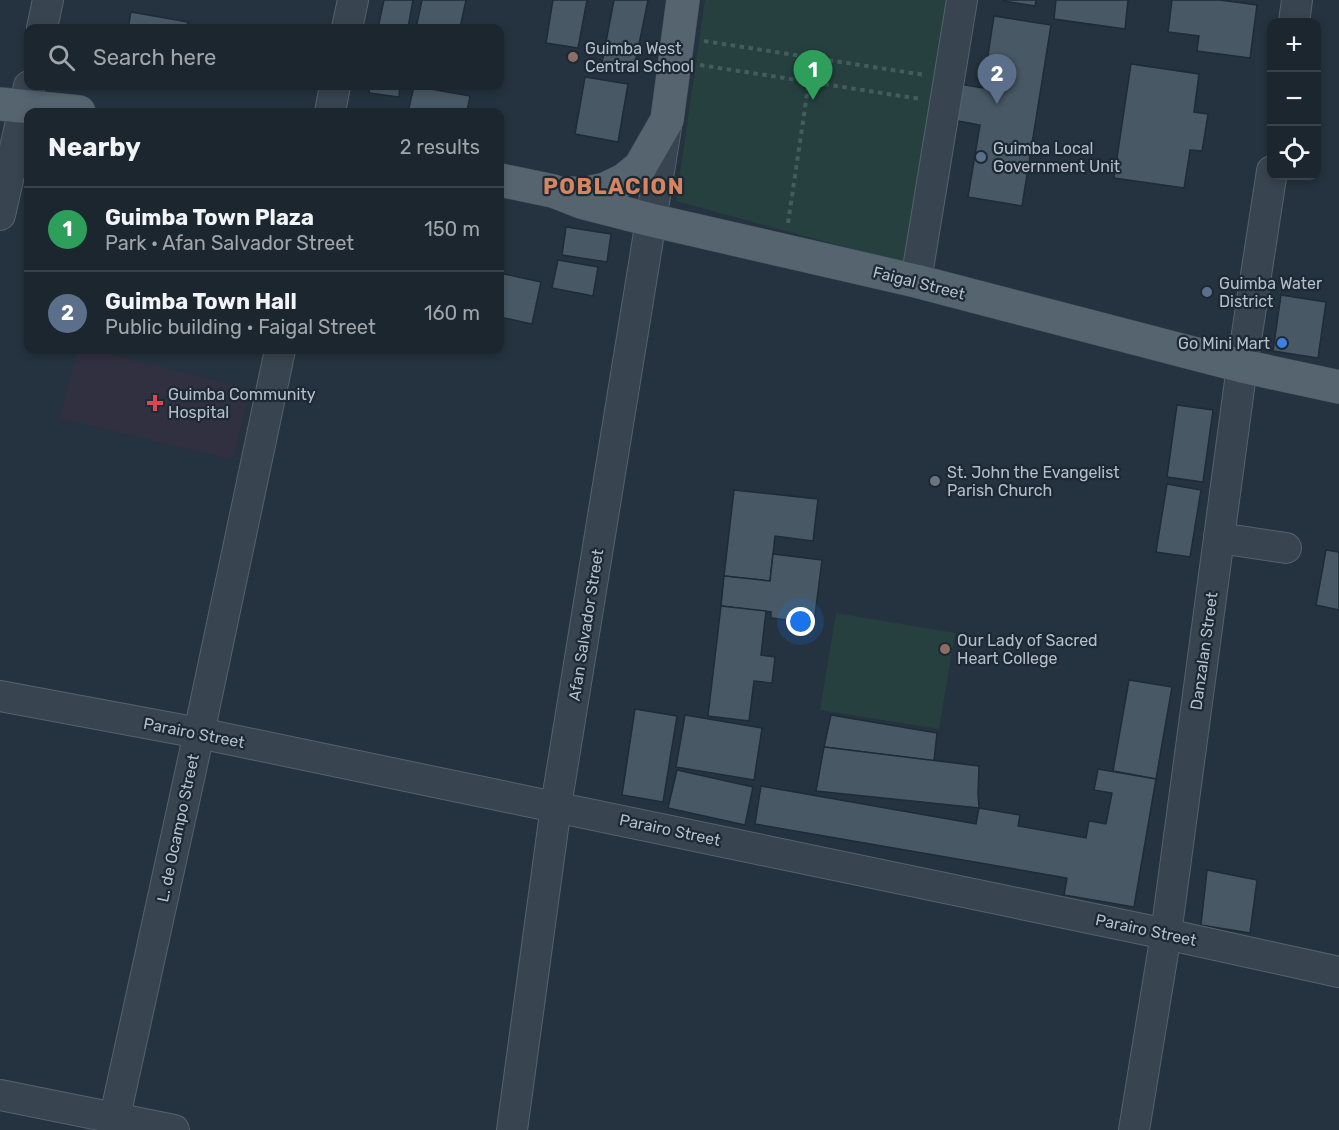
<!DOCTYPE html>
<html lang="en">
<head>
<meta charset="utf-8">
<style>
	:root { --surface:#1b262f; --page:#242e37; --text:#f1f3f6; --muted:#a0a5aa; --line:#39434b; --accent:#0b8043 }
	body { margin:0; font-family:Rubik,sans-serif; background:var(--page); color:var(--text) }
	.controls { position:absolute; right:18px; top:18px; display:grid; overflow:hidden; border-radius:12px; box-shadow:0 3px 9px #0003 }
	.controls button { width:54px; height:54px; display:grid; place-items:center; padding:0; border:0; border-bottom:2px solid var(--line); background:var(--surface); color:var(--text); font:30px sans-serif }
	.you { position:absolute; left:801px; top:622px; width:21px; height:21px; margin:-15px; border:4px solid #fff; border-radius:50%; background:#1a73e8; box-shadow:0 0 0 9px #1a73e833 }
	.badge { display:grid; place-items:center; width:39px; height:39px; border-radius:50%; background:var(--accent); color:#fff; font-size:20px; font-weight:700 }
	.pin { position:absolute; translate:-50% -50px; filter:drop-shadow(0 2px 3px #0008) }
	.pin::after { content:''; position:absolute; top:32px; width:21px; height:18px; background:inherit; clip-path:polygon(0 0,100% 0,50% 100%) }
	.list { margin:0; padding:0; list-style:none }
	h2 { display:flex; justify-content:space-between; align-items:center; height:78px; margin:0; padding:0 24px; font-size:26px }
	h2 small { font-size:20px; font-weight:400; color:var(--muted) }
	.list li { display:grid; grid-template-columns:39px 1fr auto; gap:18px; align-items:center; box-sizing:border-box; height:84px; padding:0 24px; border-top:2px solid var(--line) }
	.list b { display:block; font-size:22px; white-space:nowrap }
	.list p { margin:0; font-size:20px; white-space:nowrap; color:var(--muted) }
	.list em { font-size:20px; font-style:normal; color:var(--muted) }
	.icon { flex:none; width:33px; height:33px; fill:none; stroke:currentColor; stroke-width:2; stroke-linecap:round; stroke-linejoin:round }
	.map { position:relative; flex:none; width:1339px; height:1130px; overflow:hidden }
	.search { position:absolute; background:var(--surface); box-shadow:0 3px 9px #0003; left:24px; top:24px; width:480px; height:66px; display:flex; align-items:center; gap:15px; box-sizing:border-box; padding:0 21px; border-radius:12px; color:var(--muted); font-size:22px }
	.panel { position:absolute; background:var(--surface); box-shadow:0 3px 9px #0003; left:24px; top:108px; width:480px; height:246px; border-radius:12px }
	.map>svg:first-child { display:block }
	.medical { fill:#303040 }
	.green { fill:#264040 }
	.building { fill:#485965; stroke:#1f2b36; stroke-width:1.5 }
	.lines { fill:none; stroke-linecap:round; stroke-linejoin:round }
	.minor-casing { stroke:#56626d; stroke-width:32 }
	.major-casing { stroke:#44505b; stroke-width:34 }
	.path { stroke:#445c5c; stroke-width:4; stroke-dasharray:4.5 4.5; stroke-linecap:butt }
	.minor { stroke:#38444f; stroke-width:30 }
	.major { stroke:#56646f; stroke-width:33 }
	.education-dot { fill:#8d6e63; stroke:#1d2934; stroke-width:2 }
	.service-dot { fill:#5c6f8a; stroke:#1d2934; stroke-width:2 }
	.shop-dot { fill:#3f7fe0; stroke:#1d2934; stroke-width:2 }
	.health-dot { fill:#e0444e; stroke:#1d2934; stroke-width:2 }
	.worship-dot { fill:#6b7280; stroke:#1d2934; stroke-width:2 }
	.labels { text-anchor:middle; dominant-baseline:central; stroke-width:4.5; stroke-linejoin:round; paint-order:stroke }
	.poi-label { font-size:16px; fill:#b4bfca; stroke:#1d2934; text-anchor:start }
	.street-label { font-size:16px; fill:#b4bfca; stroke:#1d2934 }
	.district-label { font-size:22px; font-weight:bold; letter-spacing:1.5px; fill:#d78561; stroke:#1d2934 }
</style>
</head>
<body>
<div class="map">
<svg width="1339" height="1130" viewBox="0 0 1339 1130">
	<rect width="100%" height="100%" fill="#24333f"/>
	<path class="medical" d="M77 350H92L250 389 232 460 60 418Z"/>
	<g class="green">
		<path d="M705 0H951L911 265 676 201Z"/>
		<path d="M836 613 955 633 939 729 820 710Z"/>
	</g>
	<g class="building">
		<path d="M384 0H413L408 28H378Z"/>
		<path d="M422 0H466L460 28H416Z"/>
		<path d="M553 0H587L578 48 546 43Z"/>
		<path d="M614 0H648L633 74 601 68Z"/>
		<path d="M1003 0H1036L1035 6 1003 1Z"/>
		<path d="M1056 0H1128L1125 29 1054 19Z"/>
		<path d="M1172 0H1220L1257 5 1250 58 1197 51 1199 36 1168 32Z"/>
		<path d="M131 12 188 22 186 28H128Z"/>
		<path d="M994 16 1051 25 1022 206 968 197 980 125 953 120 959 84 983 88Z"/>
		<path d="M1131 64 1199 74 1194 112 1208 114 1202 151 1190 150 1184 188 1114 178Z"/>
		<path d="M585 77 628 84 618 142 575 134Z"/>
		<path d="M370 86H400L399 97 369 93Z"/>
		<path d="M414 86 470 96 467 112H408Z"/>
		<path d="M566 227 611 234 607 262 562 255Z"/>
		<path d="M558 260 598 267 593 296 552 288Z"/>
		<path d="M500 273 541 282 532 324 500 317Z"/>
		<path d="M1281 295 1326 302 1318 358 1273 351Z"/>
		<path d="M1177 405 1213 410 1203 482 1167 477Z"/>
		<path d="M1167 484 1201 490 1190 557 1156 552Z"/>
		<path d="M734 490 818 499 813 541 775 536 770 581 724 576Z"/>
		<path d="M1326 550 1339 552V610L1316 605Z"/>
		<path d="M773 554 822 560 814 623 771 618V612L721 606 724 576 770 581Z"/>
		<path d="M721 606 766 611 761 655 775 657 772 683 754 681 749 721 708 716Z"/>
		<path d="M1129 680 1172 687 1156 779 1113 771Z"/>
		<path d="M635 709 677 716 663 802 622 795Z"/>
		<path d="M685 715 762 728 754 780 676 767Z"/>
		<path d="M831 715 937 733 934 761 824 747Z"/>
		<path d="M824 747 979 766 978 794 979 808 816 791Z"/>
		<path d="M1098 769 1156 779 1134 907 1064 895 1067 878 755 824 761 786 976 824 979 808 1020 815 1018 826 1086 838 1089 821 1106 824 1112 793 1094 790Z"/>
		<path d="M677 770 753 787 745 825 668 808Z"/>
		<path d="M1207 870 1257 880 1250 933 1201 925Z"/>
	</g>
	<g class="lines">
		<defs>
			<g id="minor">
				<path d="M1294 22 1297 0"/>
				<path d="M42 28 48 0"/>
				<path d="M347 28 353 0"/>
				<path d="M330 112 335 86"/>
				<path d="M0 215 29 86"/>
				<path d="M916 281 962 0"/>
				<path d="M1219 538 1286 548"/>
				<path d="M0 696 199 733 1166 934 1339 972"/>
				<path d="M0 1095 174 1130"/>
				<path d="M112 1130 199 733 280 350"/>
				<path d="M512 1130 556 806 666 128"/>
				<path d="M1134 1130 1166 934 1242 366 1272 171"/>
			</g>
			<g id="major">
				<path d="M0 104 79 112"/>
				<path d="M500 180 553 191 581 202 651 220 916 281 1242 366 1339 387"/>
				<path d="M570 193 583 194 605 189 624 180 640 167 667 120 683 0"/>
			</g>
		</defs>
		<use href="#minor" class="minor-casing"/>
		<use href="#major" class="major-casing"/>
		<g class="path">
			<path d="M704 41 925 75"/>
			<path d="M700 65 921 99"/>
			<path d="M788 223 809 81"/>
		</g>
		<use href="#minor" class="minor"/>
		<use href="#major" class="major"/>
	</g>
	<g class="education-dot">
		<circle cx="573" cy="57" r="6"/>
		<circle cx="945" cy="649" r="6"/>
	</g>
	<g class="service-dot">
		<circle cx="981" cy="157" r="6"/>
		<circle cx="1207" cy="292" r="6"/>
	</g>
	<circle class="shop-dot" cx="1282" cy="343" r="6"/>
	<path class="health-dot" d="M152 394h6v6h6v6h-6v6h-6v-6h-6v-6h6z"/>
	<circle class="worship-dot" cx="935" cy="481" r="6"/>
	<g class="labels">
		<g class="poi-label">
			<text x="585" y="48">Guimba West<tspan x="585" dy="18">Central School</tspan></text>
			<text x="993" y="148">Guimba Local<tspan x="993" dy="18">Government Unit</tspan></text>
			<text x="1219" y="283">Guimba Water<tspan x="1219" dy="18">District</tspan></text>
			<text x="1270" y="343" text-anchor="end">Go Mini Mart</text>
			<text x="168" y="394">Guimba Community<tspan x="168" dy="18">Hospital</tspan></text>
			<text x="947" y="472">St. John the Evangelist<tspan x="947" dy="18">Parish Church</tspan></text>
			<text x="957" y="640">Our Lady of Sacred<tspan x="957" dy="18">Heart College</tspan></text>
		</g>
		<g class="street-label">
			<text transform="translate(919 283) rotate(14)">Faigal Street</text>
			<text transform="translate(586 625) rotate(-81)">Afan Salvador Street</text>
			<text transform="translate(1204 651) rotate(-82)">Danzalan Street</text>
			<text transform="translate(194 733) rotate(11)">Parairo Street</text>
			<text transform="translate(178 828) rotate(-78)">L. de Ocampo Street</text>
			<text transform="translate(670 830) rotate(12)">Parairo Street</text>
			<text transform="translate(1146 930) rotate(12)">Parairo Street</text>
		</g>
		<g class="district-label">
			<text x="614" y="186">POBLACION</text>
		</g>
	</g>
</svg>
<div class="controls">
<button>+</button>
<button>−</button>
<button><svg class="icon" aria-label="locate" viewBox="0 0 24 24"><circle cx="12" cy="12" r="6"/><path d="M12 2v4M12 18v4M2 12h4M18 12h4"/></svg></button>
</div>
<div class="you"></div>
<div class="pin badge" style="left:813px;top:100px;background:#2e9e5b">1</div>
<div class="pin badge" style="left:997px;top:104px;background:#5c6f8a">2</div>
<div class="search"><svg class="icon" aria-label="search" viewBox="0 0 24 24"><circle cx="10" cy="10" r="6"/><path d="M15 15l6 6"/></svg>Search here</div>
<section class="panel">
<h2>Nearby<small>2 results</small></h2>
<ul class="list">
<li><span class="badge" style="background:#2e9e5b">1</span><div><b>Guimba Town Plaza</b><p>Park · Afan Salvador Street</p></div><em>150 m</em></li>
<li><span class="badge" style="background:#5c6f8a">2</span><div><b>Guimba Town Hall</b><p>Public building · Faigal Street</p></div><em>160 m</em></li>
</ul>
</section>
</div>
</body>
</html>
